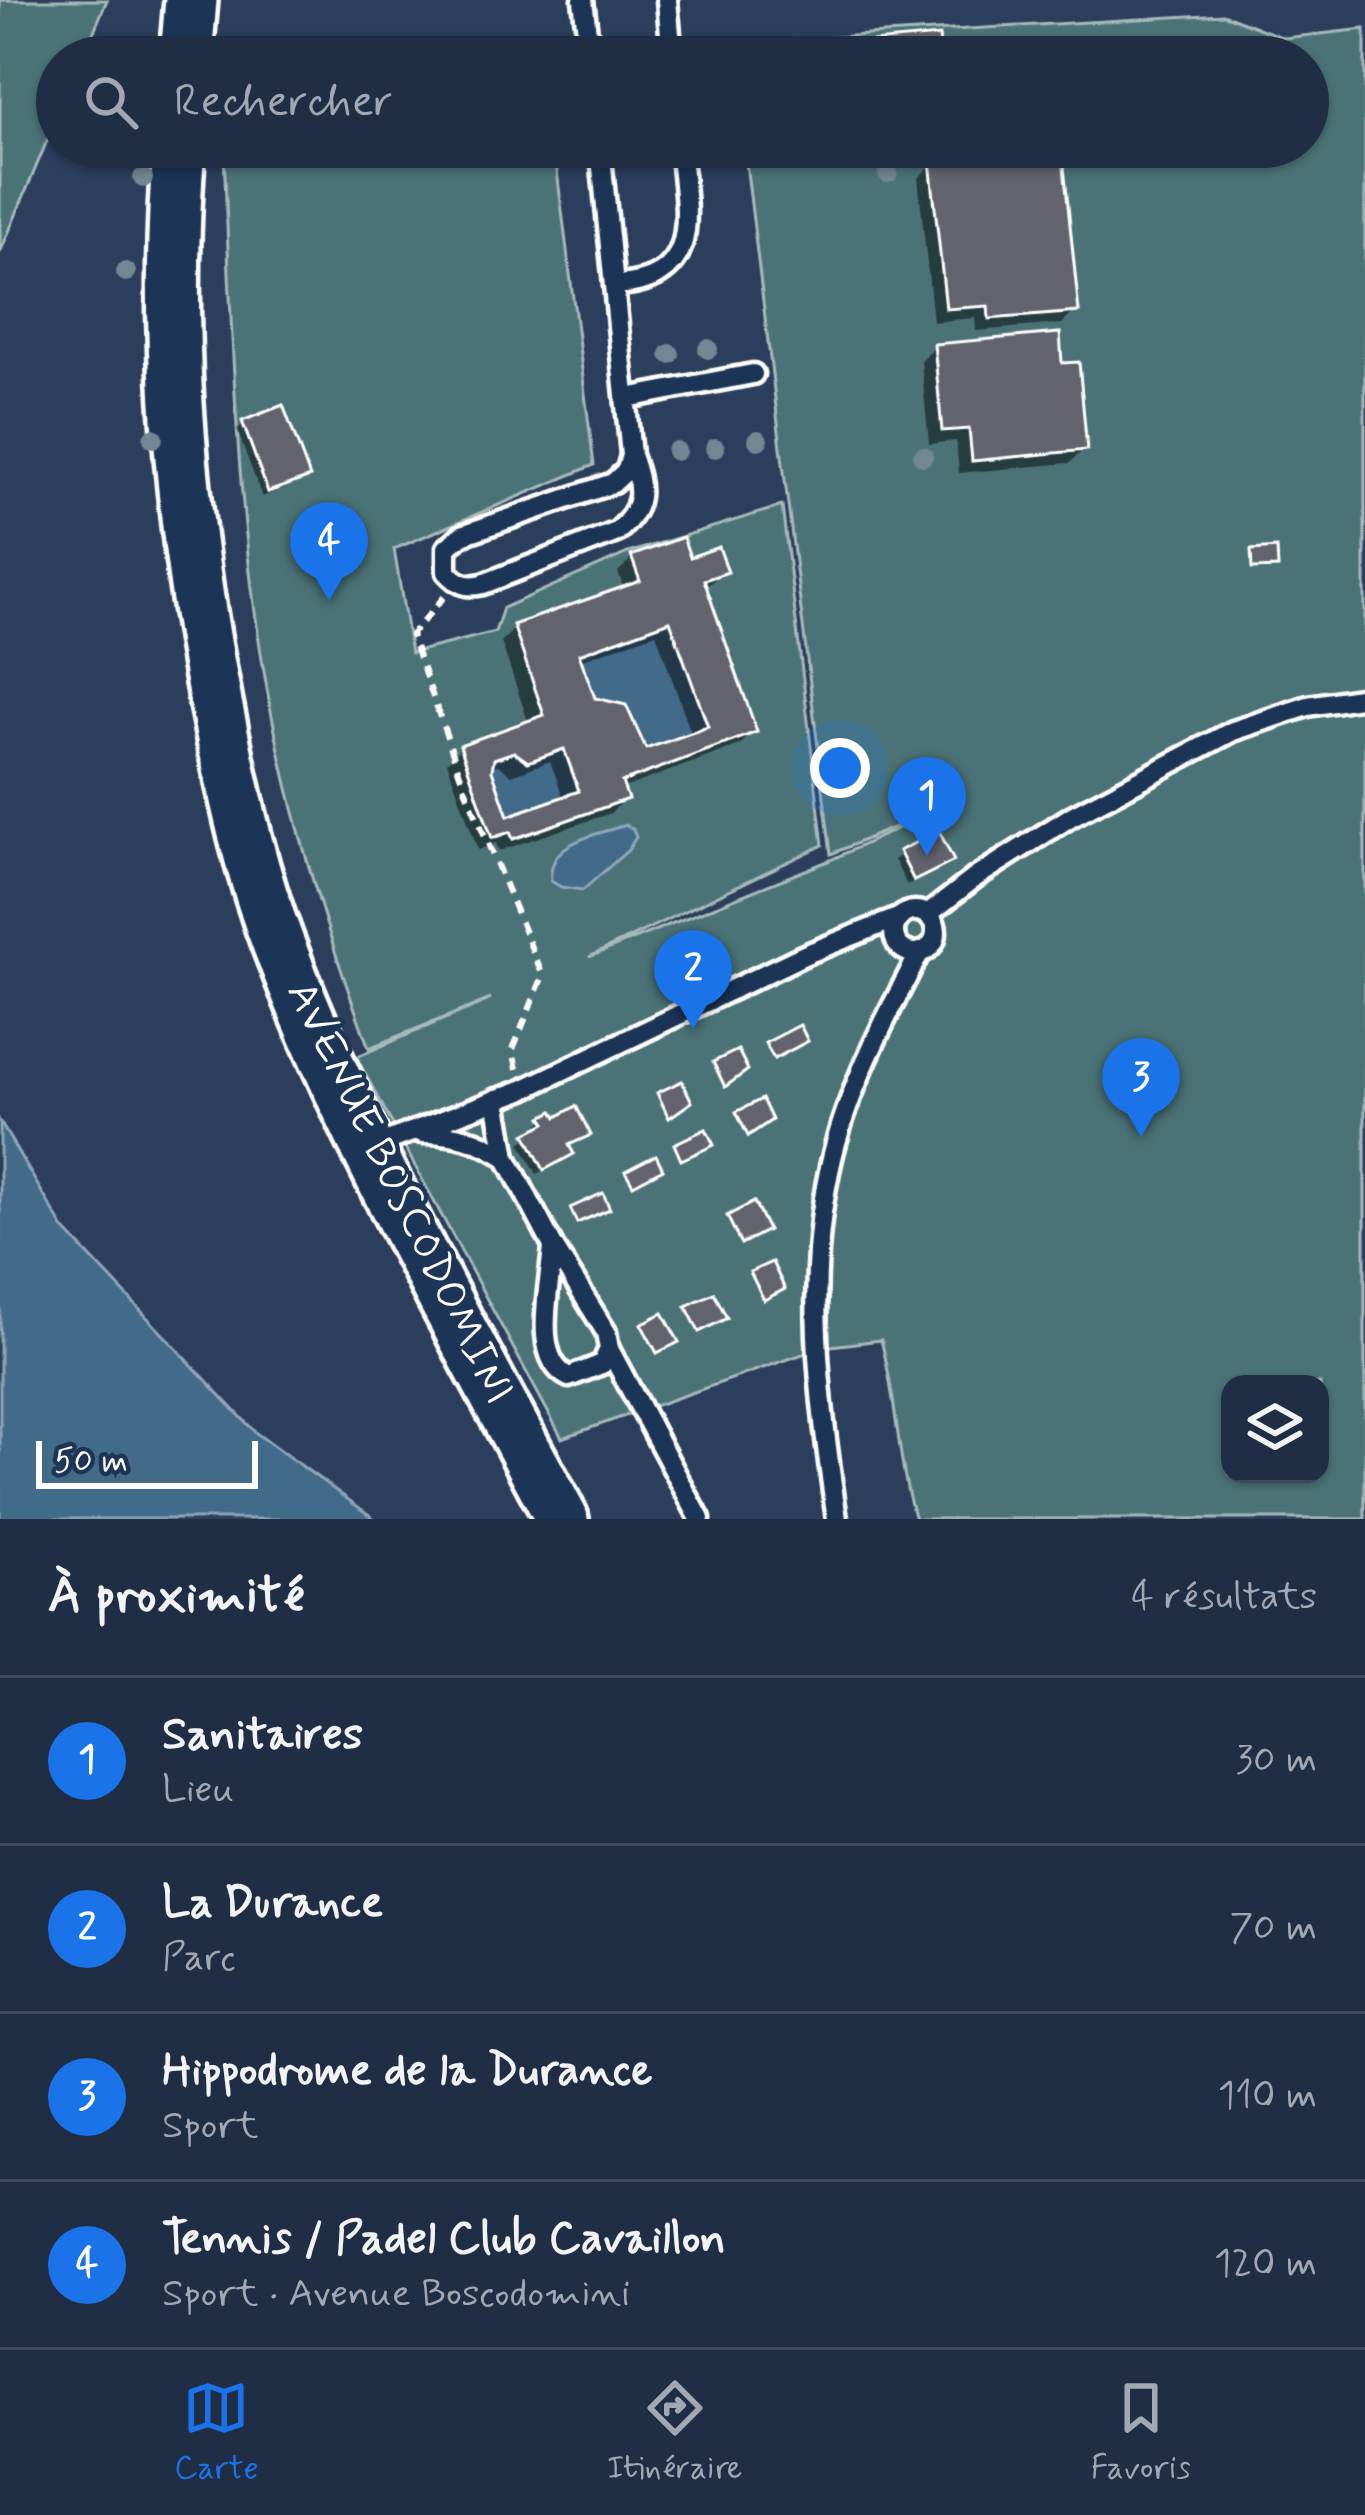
<!DOCTYPE html>
<html lang="fr">
<head>
<meta charset="utf-8">
<style>
	:root { --surface:#202e45; --page:#28364c; --text:#f1f3f6; --muted:#a2a8b3; --line:#3d4a5e; --accent:#1a73e8 }
	body { margin:0; font-family:Mynerve,sans-serif; background:var(--page); color:var(--text) }
	.controls { position:absolute; right:36px; bottom:36px; display:grid; overflow:hidden; border-radius:24px; box-shadow:0 3px 9px #0004 }
	.controls button { width:108px; height:108px; display:grid; place-items:center; padding:0; border:0; border-bottom:3px solid var(--line); background:var(--surface); color:var(--text); font:60px sans-serif }
	.scale { position:absolute; left:36px; bottom:30px; width:222px; box-sizing:border-box; padding-left:12px; border:6px solid #fff; border-top:0; font-size:33px; line-height:42px; white-space:nowrap; color:#fff; -webkit-text-stroke:9px #1d3557; paint-order:stroke }
	.you { position:absolute; left:840px; top:768px; width:42px; height:42px; margin:-30px; border:9px solid #fff; border-radius:50%; background:#1a73e8; box-shadow:0 0 0 18px #1a73e833 }
	.badge { display:grid; place-items:center; width:78px; height:78px; border-radius:50%; background:var(--accent); color:#fff; font-size:39px; font-weight:700 }
	.pin { position:absolute; translate:-50% -99px; filter:drop-shadow(0 3px 6px #0008) }
	.pin::after { content:''; position:absolute; top:63px; width:42px; height:36px; background:inherit; clip-path:polygon(0 0,100% 0,50% 100%) }
	.list { margin:0; padding:0; list-style:none }
	h2 { display:flex; justify-content:space-between; align-items:center; height:156px; margin:0; padding:0 48px; font-size:51px }
	h2 small { font-size:39px; font-weight:400; color:var(--muted) }
	.list li { display:grid; grid-template-columns:78px 1fr auto; gap:36px; align-items:center; box-sizing:border-box; height:168px; padding:0 48px; border-top:3px solid var(--line) }
	.list b { display:block; font-size:45px; white-space:nowrap }
	.list p { margin:0; font-size:39px; white-space:nowrap; color:var(--muted) }
	.list em { font-size:39px; font-style:normal; color:var(--muted) }
	.icon { flex:none; width:66px; height:66px; fill:none; stroke:currentColor; stroke-width:2; stroke-linecap:round; stroke-linejoin:round }
	.map { position:relative; flex:none; width:1365px; height:1519px; overflow:hidden }
	.search { position:absolute; background:var(--surface); box-shadow:0 3px 9px #0004; left:36px; right:36px; top:36px; height:132px; display:flex; align-items:center; gap:30px; box-sizing:border-box; padding:0 42px; border-radius:66px; color:var(--muted); font-size:45px }
	.sheet { height:828px; background:var(--surface) }
	nav { display:flex; justify-content:space-around; align-items:center; box-sizing:border-box; height:168px; border-top:3px solid var(--line); background:var(--surface); font-size:33px; color:var(--muted) }
	nav a { display:grid; justify-items:center; gap:6px }
	nav .on { color:var(--accent) }
	.map>svg:first-child { display:block }
	.green { fill:#4c7377; stroke:#a6b9bb; stroke-width:3; fill-rule:evenodd }
	.water { fill:#426a89; stroke:#8ea6b8; stroke-width:3 }
	.shadow { fill:#0007; fill-rule:evenodd }
	.building { fill:#64646e; stroke:#fff; stroke-width:3; fill-rule:evenodd }
	.lines { fill:none; stroke-linecap:round; stroke-linejoin:round }
	.service-casing { stroke:#fff; stroke-width:27 }
	.secondary-casing { stroke:#fff; stroke-width:60 }
	.path { stroke:#fff; stroke-width:6; stroke-dasharray:12 9; stroke-linecap:butt }
	.service { stroke:#1d3557; stroke-width:18 }
	.secondary { stroke:#1d3557; stroke-width:51 }
	.tree { fill:#738694 }
	.labels { text-anchor:middle; dominant-baseline:central; stroke-width:9; stroke-linejoin:round; paint-order:stroke }
	.street-label { font-size:42px; fill:#fff; stroke:#1d3557 }
</style>
</head>
<body>
<div class="map">
<svg width="1365" height="1519" viewBox="0 0 1365 1519">
	<rect width="100%" height="100%" fill="#2b3e5c"/>
	<filter id="ink" filterUnits="userSpaceOnUse"><feTurbulence type="fractalNoise" baseFrequency=".00833" numOctaves="2"/><feDisplacementMap in="SourceGraphic" scale="24" xChannelSelector="R" yChannelSelector="G"/><feConvolveMatrix kernelMatrix="1 2 1 2 8 2 1 2 1" color-interpolation-filters="sRGB"/></filter>
	<g filter="url(#ink)">
		<g class="green">
			<path d="M0 0H107L83 57H57V117L0 253Z"/>
			<path d="M1223 14 1284 38 1365 29V1519H915C897 1461 897 1398 881 1340L823 1347 562 1438 356 1057 491 999 369 1048C329 940 294 829 272 716 236 531 232 340 224 153L239 147H554L594 465 394 549 411 653 495 632 503 608 628 553 782 506 823 845 589 957 828 861 961 799 831 854 744 147H1308V57H733L731 43ZM1230 1384H1320V1474H1230Z"/>
			<path d="M539 32 542 57H474Z"/>
		</g>
		<g class="water">
			<path d="M670 621 708 727 646 749 626 705 595 698 579 654Z"/>
			<path d="M564 749 579 791 508 816 492 770 494 759 514 752 528 762Z"/>
			<path d="M626 825 633 829 636 837 628 850 583 890 561 887 551 881C547 841 595 835 626 825Z"/>
			<path d="M0 1122 64 1229 256 1433 375 1519H0Z"/>
		</g>
		<g class="shadow">
			<path d="M970 147H1059L1076 310 1062 324 976 331 975 318 933 322 918 178 932 164 959 158Z"/>
			<path d="M935 347 1059 367 1084 449 1070 463 959 473 956 441 929 444 921 361Z"/>
			<path d="M243 424 307 476 300 482 262 497 237 430Z"/>
			<path d="M632 558 688 561 725 571 704 588 753 731 740 745 621 789 625 799 611 813 499 851 496 843 478 850 447 762 461 748 529 724 501 642 515 628 624 590 618 572ZM656 633 692 736 645 753 593 700 578 661ZM550 761 564 799 506 820 488 768 498 765 512 775Z"/>
			<path d="M901 853 951 861 907 885 894 860Z"/>
			<path d="M544 1119 587 1134 567 1147 570 1154 564 1160 537 1174 520 1143 540 1130 538 1125Z"/>
		</g>
		<g class="building">
			<path d="M939 36 941 57H860L859 43Z"/>
			<path d="M1230 46 1234 57H1202Z"/>
			<path d="M973 147H1062L1079 312 989 319 988 306 946 309 930 161 974 156Z"/>
			<path d="M1060 333 1062 363 1079 362 1087 450 972 461 969 429 942 431 934 344Z"/>
			<path d="M283 405 310 477 268 492 242 421Z"/>
			<path d="M683 537 690 557 719 547 728 572 704 580 757 732 622 782 628 799 513 839 510 832 492 838 460 745 544 715 513 625 640 581 631 556ZM670 621 708 727 646 749 626 705 595 698 579 654ZM564 749 579 791 508 816 492 770 494 759 514 752 528 762Z"/>
			<path d="M1277 548 1278 568 1252 569 1251 550Z"/>
			<path d="M939 831 954 861 914 881 899 851Z"/>
			<path d="M800 1025 808 1041 774 1059 765 1043Z"/>
			<path d="M738 1050 748 1070 725 1087 713 1062Z"/>
			<path d="M682 1081 692 1102 669 1118 657 1093Z"/>
			<path d="M762 1099 772 1120 748 1136 736 1112Z"/>
			<path d="M576 1106 591 1135 569 1145 574 1154 544 1170 525 1134 546 1123 542 1117 553 1111 557 1117Z"/>
			<path d="M706 1129 714 1145 681 1160 674 1144Z"/>
			<path d="M656 1155 663 1169 633 1185 625 1171Z"/>
			<path d="M603 1193 610 1209 577 1223 570 1208Z"/>
			<path d="M754 1202 768 1230 741 1244 727 1216Z"/>
			<path d="M772 1262 785 1289 764 1300 750 1272Z"/>
			<path d="M714 1293 727 1318 699 1332 686 1306Z"/>
			<path d="M663 1313 679 1342 657 1353 641 1324Z"/>
		</g>
		<g class="lines">
			<defs>
				<g id="service">
					<path d="M583 0 590 57"/>
					<path d="M667 0 672 57"/>
					<path d="M600 147 631 455C643 489 645 507 617 532L483 584C466 588 458 584 447 572V548L462 535 613 483 627 470 631 455"/>
					<path d="M617 285C705 280 686 211 680 147"/>
					<path d="M627 398 753 374"/>
					<circle cx="915" cy="932" r="21"/>
					<path d="M927 915 976 877 1072 816 1233 731 1308 706 1365 697"/>
					<path d="M496 1099 506 1157 553 1246 606 1332 609 1349 602 1364 569 1377C530 1359 551 1284 553 1246"/>
					<path d="M422 1133C456 1133 477 1139 506 1157"/>
					<path d="M372 1147 522 1090 804 955 900 917"/>
					<path d="M609 1349 700 1519"/>
					<path d="M837 1519C819 1397 803 1275 833 1154 851 1082 887 1016 920 952"/>
				</g>
				<g id="secondary">
					<path d="M186 57 191 0"/>
					<path d="M179 147C163 341 183 543 222 733 236 803 252 875 278 943 354 1143 462 1330 562 1519"/>
				</g>
			</defs>
			<use href="#service" class="service-casing"/>
			<use href="#secondary" class="secondary-casing"/>
			<path class="path" d="M444 597 411 635 465 788 543 976 513 1049 517 1069"/>
			<use href="#service" class="service"/>
			<use href="#secondary" class="secondary"/>
		</g>
		<g class="tree">
			<circle cx="888" cy="173" r="10"/>
			<circle cx="143" cy="178" r="10"/>
			<circle cx="126" cy="272" r="10"/>
			<circle cx="708" cy="349" r="10"/>
			<circle cx="670" cy="354" r="10"/>
			<circle cx="153" cy="438" r="10"/>
			<circle cx="758" cy="440" r="10"/>
			<circle cx="715" cy="448" r="10"/>
			<circle cx="676" cy="451" r="10"/>
			<circle cx="923" cy="456" r="10"/>
		</g>
	</g>
	<g class="labels">
		<g class="street-label">
			<text transform="translate(399 1193) rotate(64)">AVENUE BOSCODOMINI</text>
		</g>
	</g>
</svg>
<div class="controls">
<button><svg class="icon" aria-label="layers" viewBox="0 0 24 24"><path d="M12 4l9 5-9 5-9-5zM3 14l9 5 9-5"/></svg></button>
</div>
<div class="scale">50 m</div>
<div class="you"></div>
<div class="pin badge" style="left:927px;top:856px">1</div>
<div class="pin badge" style="left:693px;top:1029px">2</div>
<div class="pin badge" style="left:1141px;top:1137px">3</div>
<div class="pin badge" style="left:329px;top:601px">4</div>
<div class="search"><svg class="icon" aria-label="search" viewBox="0 0 24 24"><circle cx="10" cy="10" r="6"/><path d="M15 15l6 6"/></svg>Rechercher</div>
</div>
<section class="sheet">
<h2>À proximité<small>4 résultats</small></h2>
<ul class="list">
<li><span class="badge">1</span><div><b>Sanitaires</b><p>Lieu</p></div><em>30 m</em></li>
<li><span class="badge">2</span><div><b>La Durance</b><p>Parc</p></div><em>70 m</em></li>
<li><span class="badge">3</span><div><b>Hippodrome de la Durance</b><p>Sport</p></div><em>110 m</em></li>
<li><span class="badge">4</span><div><b>Tennis / Padel Club Cavaillon</b><p>Sport · Avenue Boscodomini</p></div><em>120 m</em></li>
</ul>
</section>
<nav>
<a class="on"><svg class="icon" aria-label="map" viewBox="0 0 24 24"><path d="M3 6l6-2 6 2 6-2v14l-6 2-6-2-6 2zM9 4v14M15 6v14"/></svg>Carte</a>
<a><svg class="icon" aria-label="directions" viewBox="0 0 24 24"><path d="M12 3l9 9-9 9-9-9zM9 14v-3h6M13 9l2 2-2 2"/></svg>Itinéraire</a>
<a><svg class="icon" aria-label="saved" viewBox="0 0 24 24"><path d="M7 4h10v16l-5-4-5 4z"/></svg>Favoris</a>
</nav>
</body>
</html>
